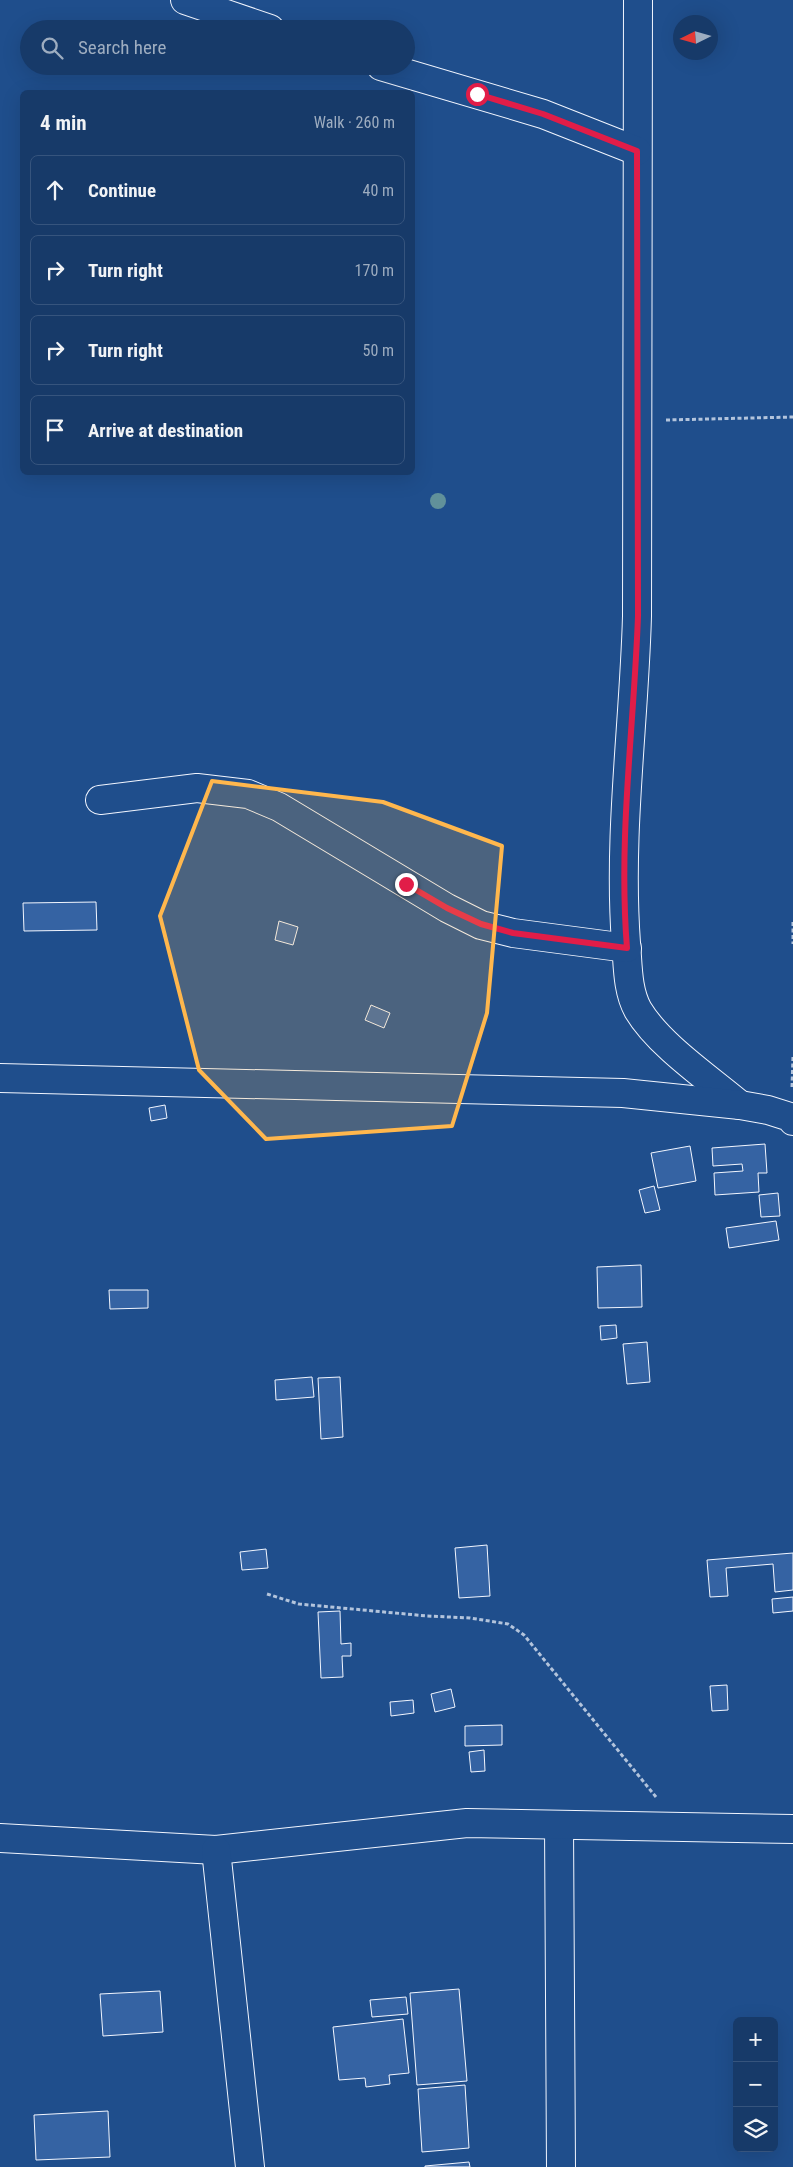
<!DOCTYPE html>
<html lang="en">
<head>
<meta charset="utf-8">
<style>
	:root { --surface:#173a69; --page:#244571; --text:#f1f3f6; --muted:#9eadc0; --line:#36547d }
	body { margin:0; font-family:"Roboto Condensed",sans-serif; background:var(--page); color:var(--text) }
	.controls { position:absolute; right:15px; bottom:15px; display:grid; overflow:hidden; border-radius:8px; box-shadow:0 5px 20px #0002 }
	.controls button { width:45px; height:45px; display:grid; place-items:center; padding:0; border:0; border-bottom:1px solid var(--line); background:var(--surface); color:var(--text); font:25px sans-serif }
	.compass { position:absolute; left:673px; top:15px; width:45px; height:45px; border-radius:50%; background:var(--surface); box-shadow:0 5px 20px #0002; rotate:265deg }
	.stop { position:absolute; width:15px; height:15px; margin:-11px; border:4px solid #e11d48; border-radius:50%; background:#fff }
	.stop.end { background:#e11d48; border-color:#fff; box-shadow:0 1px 5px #0008 }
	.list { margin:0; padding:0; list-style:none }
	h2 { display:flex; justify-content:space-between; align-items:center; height:65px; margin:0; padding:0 20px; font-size:21px }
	h2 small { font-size:16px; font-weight:400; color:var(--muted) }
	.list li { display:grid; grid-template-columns:32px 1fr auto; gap:15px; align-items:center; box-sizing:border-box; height:70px; margin:0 10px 10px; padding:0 10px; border:1px solid var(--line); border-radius:8px }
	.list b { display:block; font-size:19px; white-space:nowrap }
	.list em { font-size:16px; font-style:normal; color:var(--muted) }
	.icon { flex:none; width:28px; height:28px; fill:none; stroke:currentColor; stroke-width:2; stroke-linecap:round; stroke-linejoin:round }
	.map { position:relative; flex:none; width:793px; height:2167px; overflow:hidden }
	.search { position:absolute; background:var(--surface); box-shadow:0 5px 20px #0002; left:20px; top:20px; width:395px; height:55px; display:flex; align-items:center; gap:12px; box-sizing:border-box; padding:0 18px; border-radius:28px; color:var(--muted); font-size:19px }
	.panel { position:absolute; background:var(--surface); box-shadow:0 5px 20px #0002; left:20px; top:90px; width:395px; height:385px; border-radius:8px }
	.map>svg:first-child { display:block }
	.building { fill:#3563a3; stroke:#f2f6ff }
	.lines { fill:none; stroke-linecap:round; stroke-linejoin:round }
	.minor-casing { stroke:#f2f6ff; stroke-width:30 }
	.path { stroke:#b3c4dc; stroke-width:3; stroke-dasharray:4 2.5; stroke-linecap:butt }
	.minor { stroke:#1f4e8c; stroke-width:28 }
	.tree { fill:#61919a }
	.route { stroke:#e11d48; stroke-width:6 }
	.marked { fill:#ffb74d; fill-opacity:0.2; stroke:#ffb74d; stroke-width:4; stroke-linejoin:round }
</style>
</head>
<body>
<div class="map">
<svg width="793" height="2167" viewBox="0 0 793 2167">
	<rect width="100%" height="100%" fill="#1f4e8c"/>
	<g class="building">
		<path d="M96 902 97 930 24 931 23 903Z"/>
		<path d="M279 921 298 927 293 945 275 940Z"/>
		<path d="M371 1005 390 1013 384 1028 365 1020Z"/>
		<path d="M165 1105 167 1118 151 1121 149 1108Z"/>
		<path d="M765 1144 767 1173H758L759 1192 715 1195 714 1173 743 1171 742 1164 713 1166 712 1148Z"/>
		<path d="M690 1146 696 1181 658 1188 651 1153Z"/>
		<path d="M654 1186 660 1210 645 1213 639 1190Z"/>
		<path d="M778 1193 780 1216 761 1217 759 1195Z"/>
		<path d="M776 1221 779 1240 729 1248 726 1228Z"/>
		<path d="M641 1265 642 1307 598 1308 597 1267Z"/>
		<path d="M109 1290H148V1308L110 1309Z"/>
		<path d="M616 1325 617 1338 601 1340 600 1326Z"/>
		<path d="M647 1342 650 1382 627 1384 623 1344Z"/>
		<path d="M312 1377 314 1397 276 1400 275 1380Z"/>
		<path d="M340 1377 343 1437 321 1439 318 1378Z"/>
		<path d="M487 1545 490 1596 459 1598 455 1548Z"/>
		<path d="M266 1549 268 1568 242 1570 240 1552Z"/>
		<path d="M793 1553V1590L775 1592 773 1564 726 1568 728 1596 710 1597 707 1560Z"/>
		<path d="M793 1597V1611L773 1613 772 1599Z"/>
		<path d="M340 1611 341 1644 351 1643V1656H342L343 1677 321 1678 318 1612Z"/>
		<path d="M727 1685 728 1710 712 1711 710 1686Z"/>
		<path d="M451 1689 455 1707 435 1712 431 1694Z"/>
		<path d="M413 1700 414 1713 391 1716 390 1702Z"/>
		<path d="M502 1725V1745L465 1746V1726Z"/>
		<path d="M484 1750 485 1771 471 1772 469 1752Z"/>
		<path d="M459 1989 467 2081 417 2085 410 1993Z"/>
		<path d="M160 1991 163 2032 103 2036 100 1994Z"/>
		<path d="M406 1997 408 2014 372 2017 370 2000Z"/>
		<path d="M403 2019 409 2073 389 2075 390 2084 366 2087 365 2078 339 2080 333 2027Z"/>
		<path d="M465 2085 469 2148 422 2152 418 2089Z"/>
		<path d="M108 2111 110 2157 36 2160 34 2115Z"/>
		<path d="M469 2162 470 2167H425V2166Z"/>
	</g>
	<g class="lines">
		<defs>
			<g id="minor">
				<path d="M185 0 270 29"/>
				<path d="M638 0 637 616C634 725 618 834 626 943 628 965 627 990 638 1010 659 1045 708 1078 740 1105"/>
				<path d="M381 66 543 114 637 151"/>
				<path d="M100 800 197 788 248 794 279 807 447 908 481 925 513 933 627 948"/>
				<path d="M0 1078 623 1093 740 1105 768 1110 790 1117 793 1121"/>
				<path d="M559 1825 561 2167"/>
				<path d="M0 1838 216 1850 467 1823 793 1829"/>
				<path d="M216 1850 250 2167"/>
			</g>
		</defs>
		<use href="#minor" class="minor-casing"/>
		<g class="path">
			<path d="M666 420 793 417"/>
			<path d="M793 922V944"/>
			<path d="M792 1087 793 1057"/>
			<path d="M267 1594 299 1604 427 1616 470 1618 508 1624 524 1635 656 1797"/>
		</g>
		<use href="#minor" class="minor"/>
	</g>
	<circle class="tree" cx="438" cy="501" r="8"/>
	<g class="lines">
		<path class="route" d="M406 884 447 908 481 924 513 933 627 948C618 837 634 727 638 616L637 151 543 114 477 94"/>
	</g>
	<path class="marked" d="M212 781 383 802 502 846 487 1013 452 1126 266 1139 199 1070 160 916Z"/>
</svg>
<div class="controls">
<button>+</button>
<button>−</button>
<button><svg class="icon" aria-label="layers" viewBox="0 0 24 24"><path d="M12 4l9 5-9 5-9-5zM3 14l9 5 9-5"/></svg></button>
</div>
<svg class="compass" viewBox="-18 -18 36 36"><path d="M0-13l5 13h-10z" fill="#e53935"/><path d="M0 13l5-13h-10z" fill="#9eadc0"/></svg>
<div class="stop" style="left:477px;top:94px"></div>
<div class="stop end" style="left:406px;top:884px"></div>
<div class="search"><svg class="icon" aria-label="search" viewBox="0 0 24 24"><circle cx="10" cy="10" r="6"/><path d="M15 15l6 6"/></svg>Search here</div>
<section class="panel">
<h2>4 min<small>Walk · 260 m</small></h2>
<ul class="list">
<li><svg class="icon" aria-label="ahead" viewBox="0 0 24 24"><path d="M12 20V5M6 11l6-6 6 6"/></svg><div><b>Continue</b></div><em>40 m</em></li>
<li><svg class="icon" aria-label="right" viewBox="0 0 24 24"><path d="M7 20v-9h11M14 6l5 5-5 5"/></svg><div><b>Turn right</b></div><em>170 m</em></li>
<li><svg class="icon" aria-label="right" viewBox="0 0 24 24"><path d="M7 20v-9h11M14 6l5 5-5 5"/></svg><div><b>Turn right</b></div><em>50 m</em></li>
<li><svg class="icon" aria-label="arrive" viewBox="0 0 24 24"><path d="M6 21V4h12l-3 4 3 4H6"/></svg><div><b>Arrive at destination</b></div></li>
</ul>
</section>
</div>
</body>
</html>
